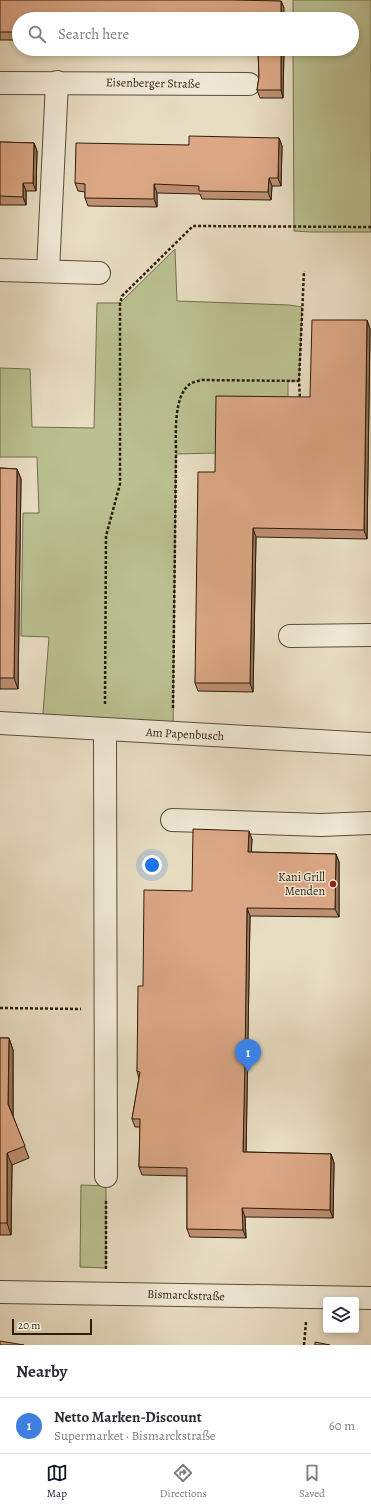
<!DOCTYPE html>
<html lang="en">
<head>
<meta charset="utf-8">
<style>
	:root { --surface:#fff; --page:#f7f7f7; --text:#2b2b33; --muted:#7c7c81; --line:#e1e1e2; --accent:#111827 }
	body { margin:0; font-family:Alegreya,serif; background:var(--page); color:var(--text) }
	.controls { position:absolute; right:12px; bottom:12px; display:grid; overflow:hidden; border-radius:4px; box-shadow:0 2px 6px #0003 }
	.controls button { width:36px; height:36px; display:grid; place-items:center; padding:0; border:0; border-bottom:1px solid var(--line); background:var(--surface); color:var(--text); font:20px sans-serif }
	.scale { position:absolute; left:12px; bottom:10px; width:80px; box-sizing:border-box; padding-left:4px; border:2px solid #2d1d0a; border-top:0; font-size:11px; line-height:14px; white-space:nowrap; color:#2d1d0a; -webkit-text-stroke:3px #f0e9d7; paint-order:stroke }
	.you { position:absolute; left:152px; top:865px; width:14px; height:14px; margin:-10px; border:3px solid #fff; border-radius:50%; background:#1a73e8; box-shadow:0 0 0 6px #1a73e833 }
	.badge { display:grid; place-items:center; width:26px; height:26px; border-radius:50%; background:var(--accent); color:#fff; font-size:13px; font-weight:700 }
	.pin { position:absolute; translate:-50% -33px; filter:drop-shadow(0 1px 2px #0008) }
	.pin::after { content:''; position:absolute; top:21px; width:14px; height:12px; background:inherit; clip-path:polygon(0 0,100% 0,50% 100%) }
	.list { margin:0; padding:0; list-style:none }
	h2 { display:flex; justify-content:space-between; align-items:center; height:52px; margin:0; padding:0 16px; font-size:17px }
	h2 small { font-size:13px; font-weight:400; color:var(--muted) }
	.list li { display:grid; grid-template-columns:26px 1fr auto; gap:12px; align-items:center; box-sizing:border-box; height:56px; padding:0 16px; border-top:1px solid var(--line) }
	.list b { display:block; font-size:15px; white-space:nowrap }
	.list p { margin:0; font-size:13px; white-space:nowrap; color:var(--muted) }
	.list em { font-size:13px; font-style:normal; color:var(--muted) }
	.icon { flex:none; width:22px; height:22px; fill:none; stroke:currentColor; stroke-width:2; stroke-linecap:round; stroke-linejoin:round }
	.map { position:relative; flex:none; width:371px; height:1345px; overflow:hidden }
	.search { position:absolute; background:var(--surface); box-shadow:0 2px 6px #0003; left:12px; right:12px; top:12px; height:44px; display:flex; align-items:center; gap:10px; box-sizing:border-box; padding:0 14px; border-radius:22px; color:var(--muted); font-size:15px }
	.sheet { height:108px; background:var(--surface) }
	nav { display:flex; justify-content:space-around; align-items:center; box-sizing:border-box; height:56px; border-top:1px solid var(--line); background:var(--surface); font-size:11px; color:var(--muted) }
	nav a { display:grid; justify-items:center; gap:2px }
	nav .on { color:var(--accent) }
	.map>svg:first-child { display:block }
	.green { fill:#bac090; stroke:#746e4d }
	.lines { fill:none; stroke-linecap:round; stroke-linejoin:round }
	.minor-casing { stroke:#5c4d38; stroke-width:24 }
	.path { stroke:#2d1d0a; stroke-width:2.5; stroke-dasharray:3 2; stroke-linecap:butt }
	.minor { stroke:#f0e9d7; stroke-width:22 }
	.wall { fill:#bd9072; stroke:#2d1d0a }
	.shaded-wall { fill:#9a755d; stroke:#2d1d0a }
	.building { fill:#dca785; stroke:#2d1d0a }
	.poi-dot { fill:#8f2418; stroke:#f0e9d7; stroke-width:1.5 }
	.labels { text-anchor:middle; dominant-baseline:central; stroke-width:3; stroke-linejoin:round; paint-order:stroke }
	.street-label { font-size:12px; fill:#2d1d0a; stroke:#f0e9d7 }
	.poi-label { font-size:12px; fill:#2d1d0a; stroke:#f0e9d7; text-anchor:end }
</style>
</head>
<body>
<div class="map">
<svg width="371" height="1345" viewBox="0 0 371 1345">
	<rect width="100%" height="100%" fill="#e8ddc2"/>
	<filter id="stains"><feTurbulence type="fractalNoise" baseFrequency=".005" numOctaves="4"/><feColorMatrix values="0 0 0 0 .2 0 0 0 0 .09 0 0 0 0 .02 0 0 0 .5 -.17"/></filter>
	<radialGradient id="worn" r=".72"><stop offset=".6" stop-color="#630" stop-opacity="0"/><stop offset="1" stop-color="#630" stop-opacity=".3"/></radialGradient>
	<g class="green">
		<path d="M293 0H371V232H311L294 231 293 49H352V19H293Z"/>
		<path d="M175 249 177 301 289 305 302 307 299 381H288V405L217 453 176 454 173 733 42 726 49 637 21 636 23 513H39L37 457H0V368L30 369 32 427 94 428 97 303H120Z"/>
		<path d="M81 1185 106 1186V1268L80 1267Z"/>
	</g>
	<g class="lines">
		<defs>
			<g id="minor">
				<path d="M0 83 249 84"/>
				<path d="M0 270 99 273"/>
				<path d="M48 271 57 82"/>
				<path d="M290 636 371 635"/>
				<path d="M0 723 371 744"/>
				<path d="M105 729 106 1176"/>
				<path d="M172 820 321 825 371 823"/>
				<path d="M0 1292 371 1298"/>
			</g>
		</defs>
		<use href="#minor" class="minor-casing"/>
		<g class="path">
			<path d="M299 381 304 271"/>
			<path d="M105 704 106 536 120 484V303L122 296 193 226 371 227"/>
			<path d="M173 708 176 454C176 435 173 396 190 384 193 382 198 381 202 380L299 381 300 400"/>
			<path d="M0 1008 81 1009"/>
			<path d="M106 1201V1270"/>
			<path d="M304 1345 306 1322"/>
		</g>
		<use href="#minor" class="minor"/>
	</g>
	<g class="wall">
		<path d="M0 0 281 1 284 8 19 19V40H0Z"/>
		<path d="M57 49H160V50Z"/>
		<path d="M203 49H284L283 98H260L257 90 259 77 258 52 204 51Z"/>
		<path d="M279 138 282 146 281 186H272L271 200 202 199 200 194 157 193V207L88 206 85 198V192L78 191 75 183 189 145Z"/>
		<path d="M0 142 34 143 37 151 36 191H26V205H0Z"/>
		<path d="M367 320 370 329 367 539 256 537 253 692 198 691 195 683 215 472 310 397Z"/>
		<path d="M0 468 17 469 21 479 18 689H0Z"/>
		<path d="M252 839 251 852 336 854 339 862V917L250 916 246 1152 331 1154 334 1163 333 1218 245 1217 246 1238 190 1237 187 1229V1176L142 1175 139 1167 140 1127H135L132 1119 139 1079 137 1071 143 986 192 891Z"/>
		<path d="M0 1038H9L13 1050V1116L29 1158 12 1165 11 1235H0Z"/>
	</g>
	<g class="shaded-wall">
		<path d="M281 1 284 8V19H281Z"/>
		<path d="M281 49H284L283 98 281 90Z"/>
		<path d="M279 138 282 146 281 186 278 178Z"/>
		<path d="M34 143 37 151 36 191 33 183Z"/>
		<path d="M269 178 272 186 271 200 268 192Z"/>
		<path d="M23 183 26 191V205L23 197Z"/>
		<path d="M154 184 157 193V207L154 199Z"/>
		<path d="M367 320 370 329 367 539 364 530Z"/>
		<path d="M17 469 21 479 18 689 14 678Z"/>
		<path d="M253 528 256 537 253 692 250 683Z"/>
		<path d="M249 831 252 839 251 860 248 852Z"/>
		<path d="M336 854 339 862V917L335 909Z"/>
		<path d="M247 908 250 916 246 1161 243 1152Z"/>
		<path d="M9 1038 13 1050V1116L8 1104Z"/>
		<path d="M7 1153 12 1165 11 1235 7 1223Z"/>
		<path d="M331 1154 334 1163 333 1218 330 1210Z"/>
		<path d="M242 1208 245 1217 246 1238 243 1230Z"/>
	</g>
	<g class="building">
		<path d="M0 0H232L281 1V19H19V32H0Z"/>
		<path d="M258 49H281V90H257L259 77Z"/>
		<path d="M189 136 279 138 278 178H269L268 192 199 191V186L154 184V199L85 198V184L75 183 76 143 189 145Z"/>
		<path d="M0 142 34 143 33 183H23V197L0 196Z"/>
		<path d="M312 320H367L364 530 253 528 250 683H195L198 472H215L216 396 310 397Z"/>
		<path d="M0 468 17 469 14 678H0Z"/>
		<path d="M193 829 249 831 248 852 336 854 335 909 247 908 245 1064 243 1152 331 1154 330 1210 242 1208 243 1230 187 1229V1168L139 1167 140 1119H132L140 1072 137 1071 138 986H143L144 890 192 891Z"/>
		<path d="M0 1038H9L8 1104 25 1146 7 1153V1223H0Z"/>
		<path d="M0 1341 24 1345H0Z"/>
		<path d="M315 1342 330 1345H315Z"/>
	</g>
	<circle class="poi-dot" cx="333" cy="884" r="4"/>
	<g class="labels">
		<g class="street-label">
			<text transform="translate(153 83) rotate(1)">Eisenberger Straße</text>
			<text transform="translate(185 734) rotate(3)">Am Papenbusch</text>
			<text transform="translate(186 1295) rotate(2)">Bismarckstraße</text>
		</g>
		<g class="poi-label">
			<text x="325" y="877">Kani Grill<tspan x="325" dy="14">Menden</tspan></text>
		</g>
	</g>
	<rect width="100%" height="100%" filter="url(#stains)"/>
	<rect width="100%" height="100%" fill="url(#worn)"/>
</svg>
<div class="controls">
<button><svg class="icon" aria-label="layers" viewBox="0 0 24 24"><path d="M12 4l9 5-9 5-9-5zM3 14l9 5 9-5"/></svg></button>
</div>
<div class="scale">20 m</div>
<div class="you"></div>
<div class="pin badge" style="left:248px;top:1072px;background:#3f7fe0">1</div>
<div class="search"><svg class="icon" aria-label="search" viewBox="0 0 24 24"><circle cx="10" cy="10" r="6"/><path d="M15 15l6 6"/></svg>Search here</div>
</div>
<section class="sheet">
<h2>Nearby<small></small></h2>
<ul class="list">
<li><span class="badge" style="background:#3f7fe0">1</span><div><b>Netto Marken-Discount</b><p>Supermarket · Bismarckstraße</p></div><em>60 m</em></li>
</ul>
</section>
<nav>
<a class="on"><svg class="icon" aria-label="map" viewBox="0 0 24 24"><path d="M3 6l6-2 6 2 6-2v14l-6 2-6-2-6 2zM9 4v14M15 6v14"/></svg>Map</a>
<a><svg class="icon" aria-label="directions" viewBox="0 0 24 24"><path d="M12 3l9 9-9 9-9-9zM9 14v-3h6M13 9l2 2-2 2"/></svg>Directions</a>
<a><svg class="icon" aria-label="saved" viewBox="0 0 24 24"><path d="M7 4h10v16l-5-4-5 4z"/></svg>Saved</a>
</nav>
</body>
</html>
